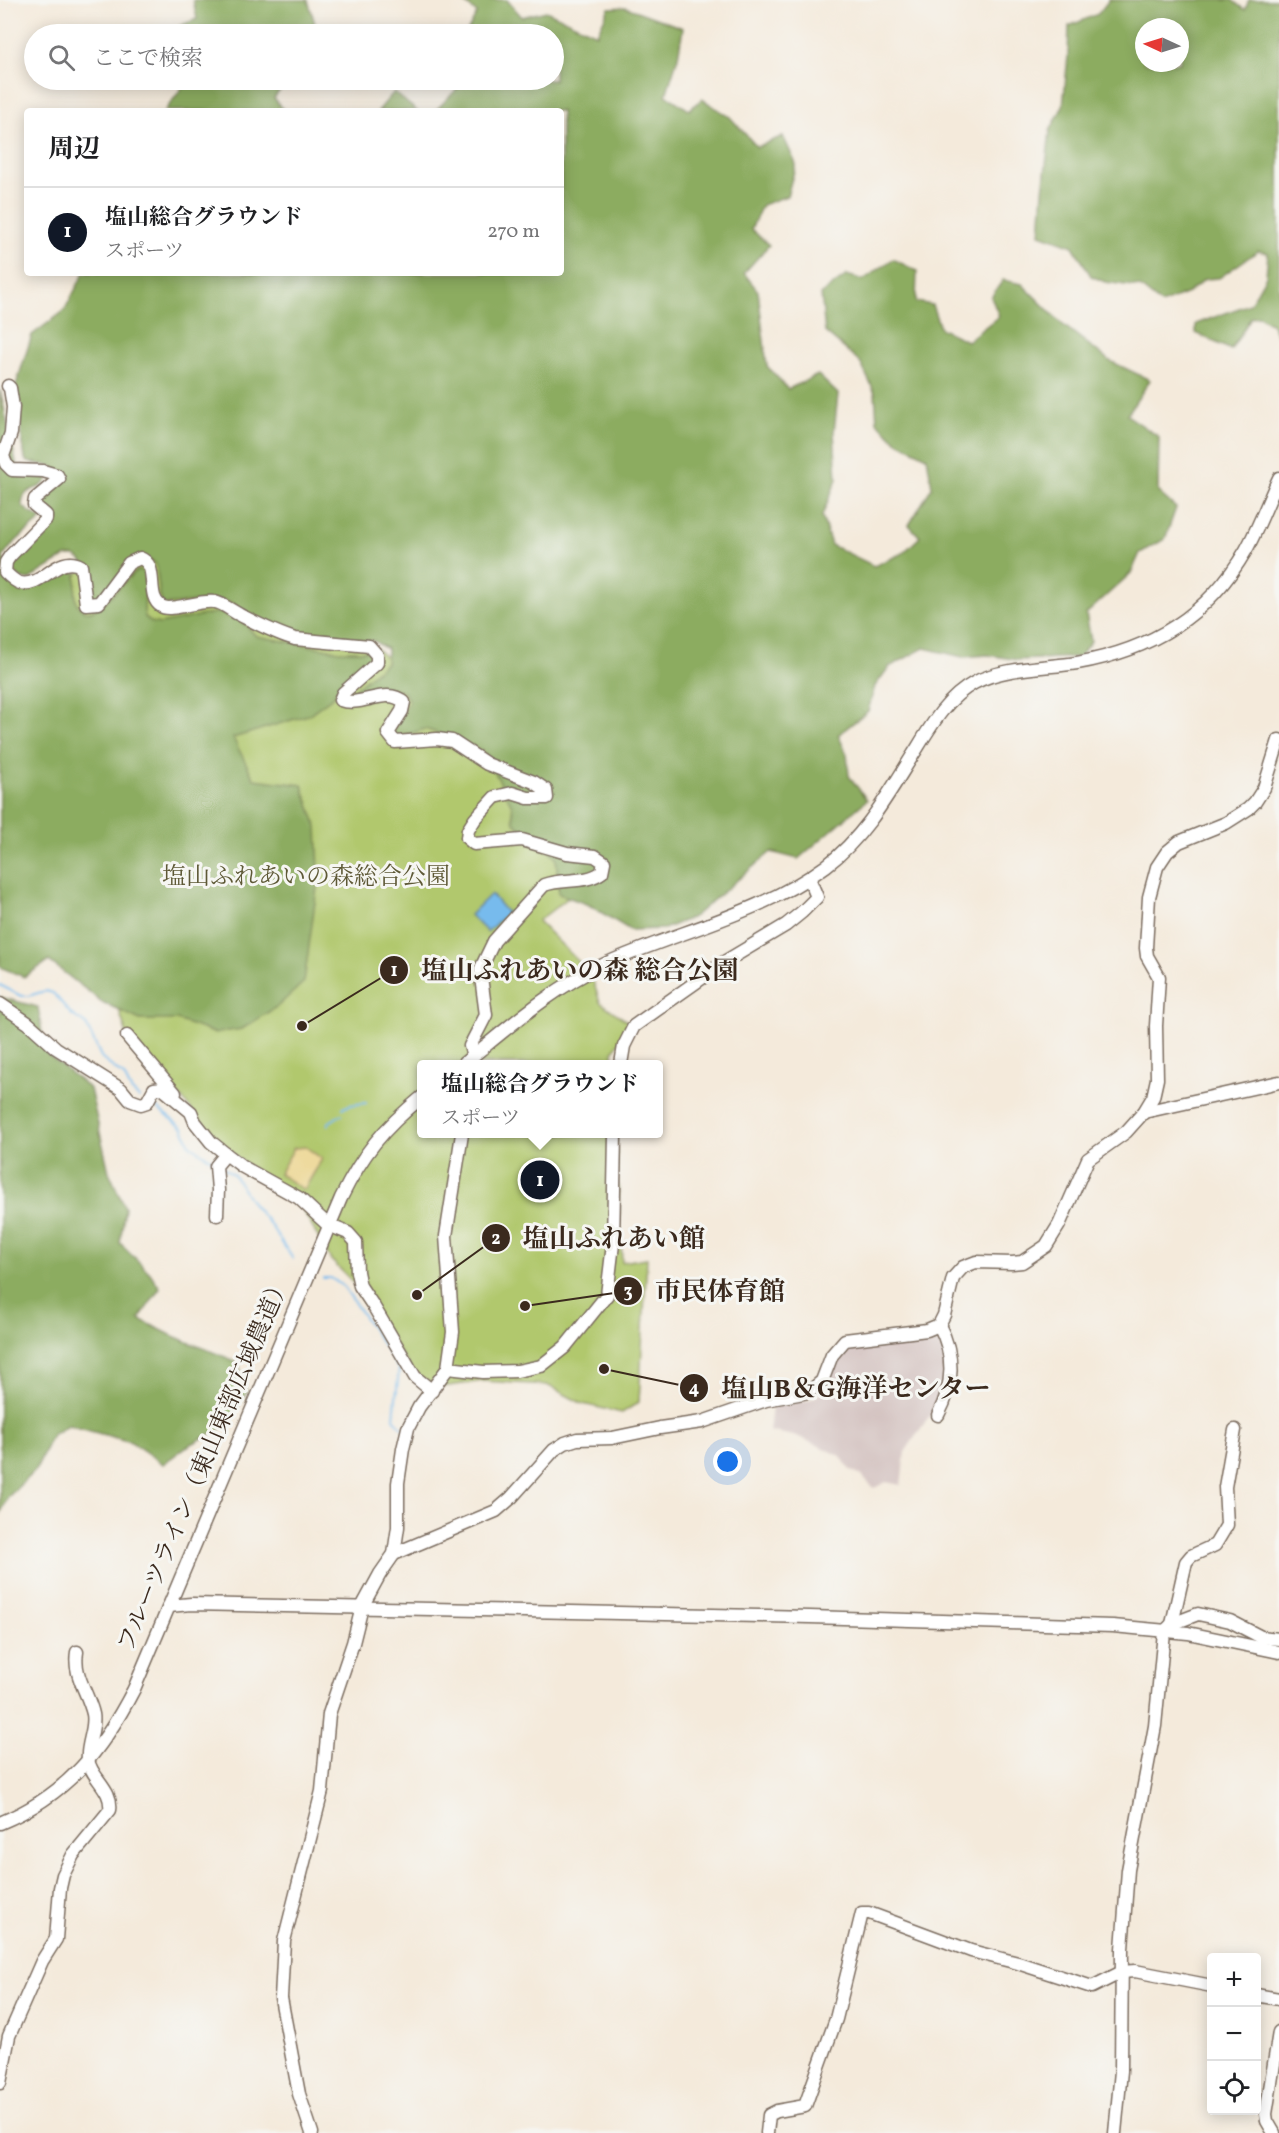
<!DOCTYPE html>
<html lang="ja">
<head>
<meta charset="utf-8">
<style>
	:root { --surface:#fff; --page:#f2f2f2; --text:#202124; --muted:#757577; --line:#e0e0e0; --accent:#111827 }
	body { margin:0; font-family:Vollkorn,"Noto Serif JP",serif; background:var(--page); color:var(--text) }
	.controls { position:absolute; right:18px; bottom:18px; display:grid; overflow:hidden; border-radius:6px; box-shadow:0 3px 15px #0003 }
	.controls button { width:54px; height:54px; display:grid; place-items:center; padding:0; border:0; border-bottom:2px solid var(--line); background:var(--surface); color:var(--text); font:30px sans-serif }
	.compass { position:absolute; left:1135px; top:18px; width:54px; height:54px; border-radius:50%; background:var(--surface); box-shadow:0 3px 15px #0003; rotate:274deg }
	.you { position:absolute; left:728px; top:1462px; width:21px; height:21px; margin:-15px; border:4px solid #fff; border-radius:50%; background:#1a73e8; box-shadow:0 0 0 9px #1a73e833 }
	.badge { display:grid; place-items:center; width:39px; height:39px; border-radius:50%; background:var(--accent); color:#fff; font-size:20px; font-weight:700 }
	.pin { position:absolute; translate:-50% -50%; border:3px solid #fff; box-shadow:0 2px 6px #0006 }
	.popup { position:absolute; left:417px; top:1060px; width:246px; height:78px; box-sizing:border-box; display:grid; place-content:center; border-radius:6px; background:var(--surface); filter:drop-shadow(0 2px 4px #0005); font-size:20px; white-space:nowrap; color:var(--muted) }
	.popup b { font-size:22px; color:var(--text) }
	.popup::after { content:''; position:absolute; left:50%; top:100%; margin-left:-12px; border:12px solid transparent; border-top-color:var(--surface) }
	.list { margin:0; padding:0; list-style:none }
	h2 { display:flex; justify-content:space-between; align-items:center; height:78px; margin:0; padding:0 24px; font-size:26px }
	h2 small { font-size:20px; font-weight:400; color:var(--muted) }
	.list li { display:grid; grid-template-columns:39px 1fr auto; gap:18px; align-items:center; box-sizing:border-box; height:90px; padding:0 24px; border-top:2px solid var(--line) }
	.list b { display:block; font-size:22px; white-space:nowrap }
	.list p { margin:0; font-size:20px; white-space:nowrap; color:var(--muted) }
	.list em { font-size:20px; font-style:normal; color:var(--muted) }
	.icon { flex:none; width:33px; height:33px; fill:none; stroke:currentColor; stroke-width:2; stroke-linecap:round; stroke-linejoin:round }
	.map { position:relative; flex:none; width:1279px; height:2133px; overflow:hidden }
	.search { position:absolute; background:var(--surface); box-shadow:0 3px 15px #0003; left:24px; top:24px; width:540px; height:66px; display:flex; align-items:center; gap:15px; box-sizing:border-box; padding:0 21px; border-radius:33px; color:var(--muted); font-size:22px }
	.panel { position:absolute; background:var(--surface); box-shadow:0 3px 15px #0003; left:24px; top:108px; width:540px; height:168px; border-radius:6px }
	.map>svg:first-child { display:block }
	.industrial { fill:#d1bfbd }
	.green { fill:#b1c86d; stroke:#767946; stroke-width:1.5 }
	.forest { fill:#8cac60; stroke:#646b3f; stroke-width:1.5; fill-rule:evenodd }
	.sand { fill:#eeda9e; stroke:#94825e; stroke-width:1.5 }
	.water { fill:#77bbed; stroke:#597286; stroke-width:1.5 }
	.lines { fill:none; stroke-linecap:round; stroke-linejoin:round }
	.stream { stroke:#77bbed; stroke-width:2 }
	.minor-casing { stroke:#7c6d60; stroke-width:15 }
	.minor { stroke:#fff; stroke-width:12 }
	.labels { text-anchor:middle; dominant-baseline:central; stroke-width:6; stroke-linejoin:round; paint-order:stroke }
	.park-label { font-size:24px; fill:#5e5936; stroke:#f6f6f2 }
	.street-label { font-size:24px; fill:#3b2a1e; stroke:#f6f6f2 }
	.leader { fill:none; stroke:#3b2a1e; stroke-width:2 }
	.callout-dot { fill:#3b2a1e; stroke:#f6f6f2; stroke-width:2 }
	.mark-label { font-size:18px; text-anchor:middle; font-weight:bold; fill:#fff }
	.callout-label { font-size:26px; text-anchor:middle; font-weight:bold; fill:#3b2a1e; stroke:#f6f6f2; stroke-width:6; stroke-linejoin:round; paint-order:stroke }
</style>
</head>
<body>
<div class="map">
<svg width="1279" height="2133" viewBox="0 0 1279 2133">
	<rect width="100%" height="100%" fill="#f6f6f2"/>
	<filter id="ink" filterUnits="userSpaceOnUse"><feTurbulence type="fractalNoise" baseFrequency=".0167" numOctaves="2"/><feDisplacementMap in="SourceGraphic" scale="12" xChannelSelector="R" yChannelSelector="G"/><feConvolveMatrix kernelMatrix="1 2 1 2 8 2 1 2 1" color-interpolation-filters="sRGB"/></filter>
	<filter id="wash" filterUnits="userSpaceOnUse"><feTurbulence type="fractalNoise" baseFrequency=".008" numOctaves="4" result="noise"/><feDisplacementMap in="SourceGraphic" scale="24" xChannelSelector="R" yChannelSelector="G"/><feGaussianBlur stdDeviation="1.35" result="paint"/><feColorMatrix in="noise" values="0 0 0 0 0 0 0 0 0 0 0 0 0 0 0 0 0 1.4 0 .05"/><feComposite in="paint" operator="in"/></filter>
	<g filter="url(#wash)">
		<rect width="100%" height="100%" fill="#f4eadb"/>
		<path class="industrial" d="M939 1337 948 1362 938 1408 927 1419 905 1452 901 1485 886 1482 874 1488 859 1474 849 1469 841 1456 799 1437 769 1431 772 1407 809 1400 817 1396 826 1388 834 1363 838 1355 846 1349 857 1345Z"/>
		<path class="green" d="M140 558 369 642 526 782 602 872 538 921 582 965 592 978 600 1002 631 1024 613 1052V1064H422V1134H616L622 1262 647 1258 639 1402 622 1413 583 1404 547 1385 483 1381 442 1387 415 1376 358 1287 331 1260 302 1209 225 1148 127 1036 82 887 56 624 81 566Z"/>
		<g class="forest">
			<path d="M193 0H308L318 34H177L179 26 197 19Z"/>
			<path d="M461 0H507L522 17 546 11 597 34 609 8 626 7 683 28 678 57 666 95 689 110 702 99 730 117 757 147 783 136 796 164 787 196 762 205 751 229 769 245 744 273 758 291 767 366 788 389 818 375 838 394 834 432 837 479 822 516 831 545 874 566 903 553 920 537 909 525 932 487 927 457 896 441 877 422 875 393 860 362 825 332 821 294 847 275 863 280 893 259 917 271 916 302 932 305 940 328 967 341 999 316 991 297 1003 280 1022 284 1062 324 1110 361 1150 380 1127 415 1159 437 1158 492 1176 508 1165 539 1140 553 1131 573 1086 614 1091 641 1079 657 1018 660 988 655 963 657 924 648 889 667 875 686 868 711 838 735 847 754 849 776 867 800 798 859 771 852 693 917 664 929 630 930 589 905 559 894 556 857 514 823 512 806 485 753 449 737 425 729 402 736H395L393 731 409 701 404 692 396 689 353 698 349 693 386 663 387 649 374 641 340 640 270 629 231 602 220 600 163 605C157 591 160 578 155 563L139 556 99 597 88 599V572L81 560 75 556H66L28 580 22 579 11 571V563L14 556 52 526 54 519 52 511 37 506 59 473 52 466 28 462 25 459 15 388 32 335 64 311 84 273H561V111H435L459 87 458 80H554V34H466L477 13Z"/>
			<path d="M1109 0H1232L1245 10 1249 0H1279V309L1276 313 1279 316V341L1272 324 1259 316 1251 317 1231 350 1196 333V324L1250 304 1266 276 1268 253 1258 251 1219 278 1205 279 1188 293 1161 304 1140 287 1105 282 1091 276 1073 246 1040 234 1043 191 1050 131 1063 106 1068 56 1069 26 1098 14ZM1144 27H1180V63H1144Z"/>
			<path d="M182 80H288L274 98 284 111H165L184 85Z"/>
			<path d="M394 92 417 111H378Z"/>
			<path d="M0 390 17 467 48 478C41 494 24 483 22 505L28 511 42 519C29 531 11 542 3 558L19 588 25 590 62 568 74 566C80 580 72 592 77 603 90 632 125 576 138 570L146 572C150 587 141 602 145 617L151 622 160 624 219 612 241 620 256 636 339 651H370L374 660 357 668 341 684 334 696 308 715 233 738 254 779 302 785 317 827 319 873 304 982 278 1006 242 1029 214 1033 177 1020H140L102 1002 49 961 24 977 0 967Z"/>
			<path d="M0 997 38 1007 45 1052 90 1089 109 1172 125 1208 120 1243 150 1273 160 1288 139 1319 173 1336 238 1362 247 1392 226 1426 186 1447 163 1464 131 1442 68 1425 52 1435 36 1469 8 1497 0 1515Z"/>
		</g>
		<path class="sand" d="M306 1147 322 1159 304 1190 279 1174 294 1148Z"/>
		<path class="water" d="M491 894 507 913 487 932 470 915Z"/>
		<g class="lines">
			<g class="stream">
				<path d="M0 985 21 996H28L45 991 53 993 72 1015 86 1024 102 1059 124 1076 131 1090 139 1098"/>
				<path d="M152 1104 183 1128 190 1145 214 1161"/>
				<path d="M343 1108 350 1105 366 1103"/>
				<path d="M328 1125V1123L342 1114"/>
				<path d="M221 1166 234 1175 254 1206 269 1223 293 1259"/>
				<path d="M323 1278H331L344 1287 399 1369 394 1418 402 1428"/>
			</g>
		</g>
	</g>
	<g filter="url(#ink)">
		<g class="lines">
			<defs>
				<g id="minor">
					<path d="M8 386 10 388 13 407 11 433 3 456 6 464 12 470 43 471 57 475 59 479 35 499 34 505 46 515V519L10 556 6 562 5 572C9 576 15 582 20 583 43 588 58 553 81 566L86 604 99 603 129 563 140 558C160 565 145 596 161 606 171 613 199 599 215 602 224 604 232 611 240 615 258 624 275 633 295 639L369 646 377 655V663L343 693 340 700C361 708 386 686 404 702L402 711 388 733 395 742 437 739 452 741 487 764 534 782 546 790 547 798H528L512 793 495 797 475 819 468 830 467 838 474 844 522 840 567 853 595 856 604 862 602 872C586 884 563 878 544 885L494 941 481 968V977L486 1015 470 1046 473 1056"/>
					<path d="M0 1004 28 1023 56 1048 121 1089 130 1100 141 1104 147 1102 154 1089 162 1088 191 1112 195 1122 211 1142 226 1154 243 1167 299 1198 328 1225 348 1233 356 1242 357 1272 360 1286 374 1307 415 1377 432 1391"/>
					<path d="M127 1036 175 1093"/>
					<path d="M463 1064C508 1028 552 988 605 964 678 931 761 914 826 866 866 836 890 791 916 750 932 724 947 698 974 683 1002 667 1046 668 1077 663 1151 650 1208 616 1246 550 1259 527 1268 501 1279 478"/>
					<path d="M621 1064 624 1046 634 1026 726 961 786 925 802 912 817 897 809 878"/>
					<path d="M1144 1112 1279 1082"/>
					<path d="M217 1215 218 1190 216 1166 226 1154"/>
					<path d="M448 1368 483 1372 517 1371 541 1366 565 1347 607 1295 613 1244 615 1134"/>
					<path d="M938 1415C954 1385 955 1355 939 1325"/>
					<path d="M394 1554 496 1511 511 1498 554 1450 565 1443 577 1439 612 1438 660 1428 702 1422 766 1400 809 1392 822 1381 832 1355 845 1340 927 1330 939 1325 944 1315 953 1278 963 1267 976 1262 1012 1263 1022 1262 1046 1246 1059 1225 1088 1159 1126 1132 1144 1112 1153 1097 1157 1079 1156 1026 1159 977 1147 956 1146 948 1149 897 1157 867 1167 852 1179 842 1226 823 1248 809 1255 802 1264 788 1279 740"/>
					<path d="M169 1606 191 1604 810 1617 1113 1626 1188 1633 1279 1652"/>
					<path d="M1172 1624 1186 1562 1191 1556 1215 1545 1227 1525 1225 1487 1235 1430"/>
					<path d="M0 1823C67 1795 102 1751 134 1689L341 1198C363 1153 383 1129 422 1097"/>
					<path d="M1256 1995 1279 1999"/>
					<path d="M0 2083 9 2036 42 1961 56 1939 60 1888 63 1875 73 1855 110 1810C113 1789 91 1778 88 1760 86 1745 96 1729 93 1714 88 1692 73 1676 77 1652"/>
					<path d="M312 2133 299 2094 281 1998 284 1941 322 1791 329 1714 353 1643 362 1607 380 1574 394 1554 398 1527V1483L403 1449 408 1428 419 1407 448 1368 453 1332 446 1236 462 1134"/>
					<path d="M767 2133 769 2115 777 2111 805 2106 836 2019 862 1913H869L971 1951 1018 1963 1092 1987 1122 1972 1135 1971 1212 1986"/>
					<path d="M1115 2133 1121 2071 1122 1949 1128 1870 1155 1726 1164 1632 1172 1624 1198 1614 1230 1621 1261 1637 1279 1639"/>
					<path d="M1274 2133 1267 2121 1266 2114 1279 2032"/>
				</g>
			</defs>
			<use href="#minor" class="minor-casing"/>
			<use href="#minor" class="minor"/>
		</g>
	</g>
	<g class="labels">
		<g class="park-label">
			<text x="306" y="878">塩山ふれあいの森総合公園</text>
		</g>
		<g class="street-label">
			<text transform="translate(205 1464) rotate(-67)">フルーツライン（東山東部広域農道）</text>
		</g>
	</g>
	<path class="leader" d="M302 1026L394 970M417 1295L496 1238M525 1306L628 1291M604 1369L694 1388"/>
	<g class="callout-dot">
		<circle cx="302" cy="1026" r="6"/>
		<circle cx="417" cy="1295" r="6"/>
		<circle cx="525" cy="1306" r="6"/>
		<circle cx="604" cy="1369" r="6"/>
		<circle cx="394" cy="970" r="15"/>
		<circle cx="496" cy="1238" r="15"/>
		<circle cx="628" cy="1291" r="15"/>
		<circle cx="694" cy="1388" r="15"/>
	</g>
	<g class="mark-label">
		<text x="394" y="976">1</text>
		<text x="496" y="1244">2</text>
		<text x="628" y="1297">3</text>
		<text x="694" y="1394">4</text>
	</g>
	<g class="callout-label">
		<text x="580" y="979">塩山ふれあいの森 総合公園</text>
		<text x="614" y="1247">塩山ふれあい館</text>
		<text x="720" y="1300">市民体育館</text>
		<text x="856" y="1397">塩山B＆G海洋センター</text>
	</g>
</svg>
<div class="controls">
<button>+</button>
<button>−</button>
<button><svg class="icon" aria-label="locate" viewBox="0 0 24 24"><circle cx="12" cy="12" r="6"/><path d="M12 2v4M12 18v4M2 12h4M18 12h4"/></svg></button>
</div>
<svg class="compass" viewBox="-18 -18 36 36"><path d="M0-13l5 13h-10z" fill="#e53935"/><path d="M0 13l5-13h-10z" fill="#757577"/></svg>
<div class="you"></div>
<div class="pin badge" style="left:540px;top:1180px">1</div>
<div class="popup"><b>塩山総合グラウンド</b>スポーツ</div>
<div class="search"><svg class="icon" aria-label="search" viewBox="0 0 24 24"><circle cx="10" cy="10" r="6"/><path d="M15 15l6 6"/></svg>ここで検索</div>
<section class="panel">
<h2>周辺<small></small></h2>
<ul class="list">
<li><span class="badge">1</span><div><b>塩山総合グラウンド</b><p>スポーツ</p></div><em>270 m</em></li>
</ul>
</section>
</div>
</body>
</html>
